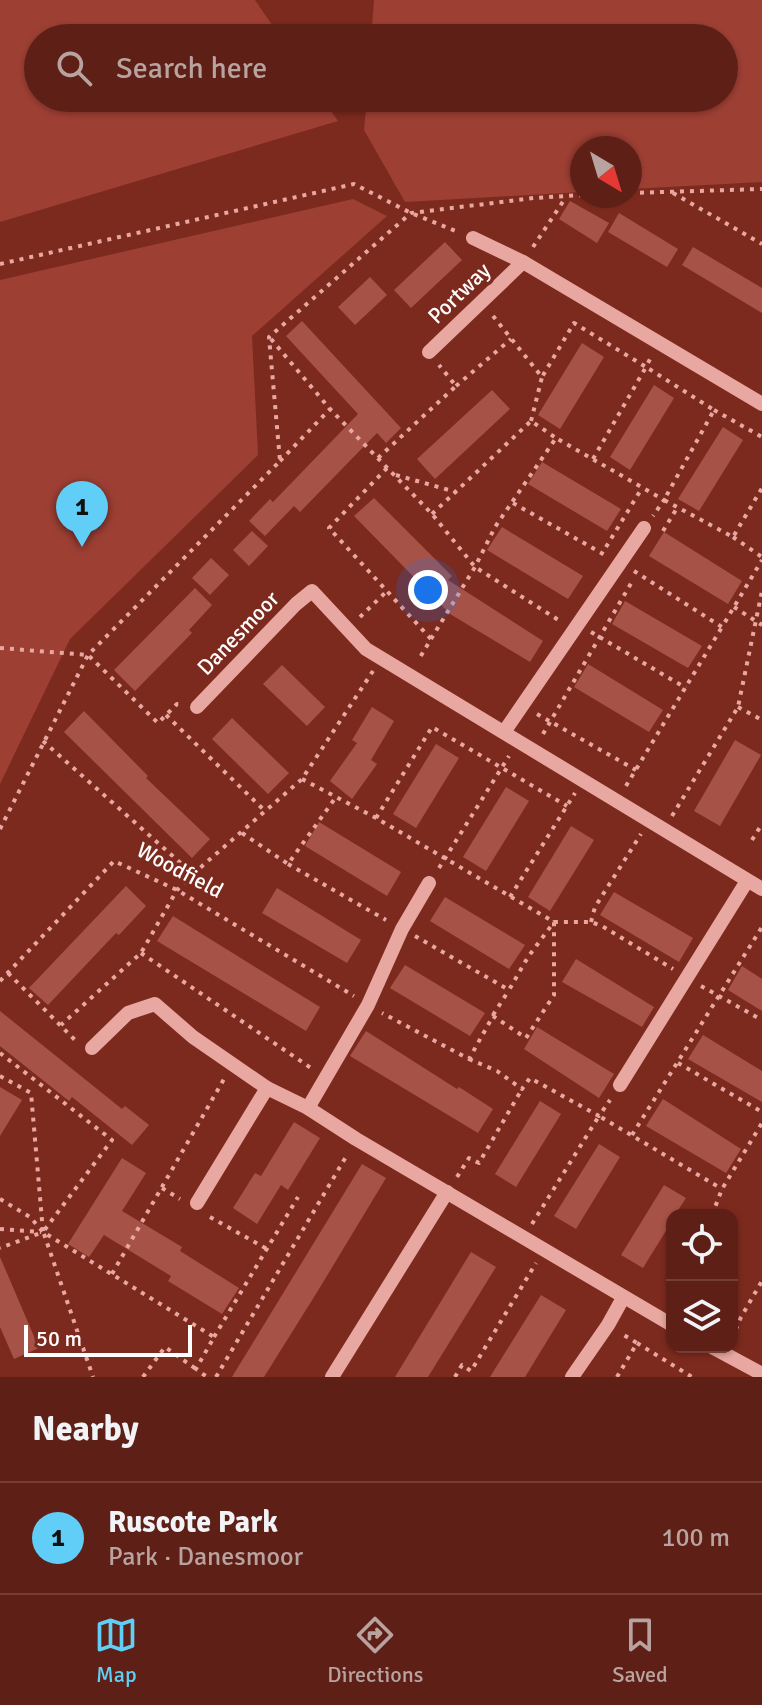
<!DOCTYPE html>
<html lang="en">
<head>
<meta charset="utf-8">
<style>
	:root { --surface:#5e2016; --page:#64281f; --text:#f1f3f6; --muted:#b9a3a1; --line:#733e35; --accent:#60cef7 }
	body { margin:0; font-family:Signika,sans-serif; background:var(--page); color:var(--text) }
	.controls { position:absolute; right:24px; bottom:24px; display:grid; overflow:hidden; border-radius:16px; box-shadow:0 2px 6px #0004 }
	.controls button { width:72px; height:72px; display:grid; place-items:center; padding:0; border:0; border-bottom:2px solid var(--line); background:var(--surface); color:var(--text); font:40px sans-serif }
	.compass { position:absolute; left:570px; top:136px; width:72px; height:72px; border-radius:50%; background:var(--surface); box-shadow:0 2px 6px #0004; rotate:142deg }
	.scale { position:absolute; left:24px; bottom:20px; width:168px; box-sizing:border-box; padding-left:8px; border:4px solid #fff; border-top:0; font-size:22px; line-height:28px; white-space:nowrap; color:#fff; -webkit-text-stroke:6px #7d2a1e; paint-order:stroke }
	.you { position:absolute; left:428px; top:590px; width:28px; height:28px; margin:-20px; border:6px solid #fff; border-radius:50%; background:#1a73e8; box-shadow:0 0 0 12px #1a73e833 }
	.badge { display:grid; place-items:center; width:52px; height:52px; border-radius:50%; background:var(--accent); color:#111; font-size:26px; font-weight:700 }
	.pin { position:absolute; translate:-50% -66px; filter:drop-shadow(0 2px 4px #0008) }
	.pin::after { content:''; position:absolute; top:42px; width:28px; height:24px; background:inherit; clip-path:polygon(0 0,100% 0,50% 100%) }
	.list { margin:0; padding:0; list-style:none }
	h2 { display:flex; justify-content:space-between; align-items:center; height:104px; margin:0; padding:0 32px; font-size:34px }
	h2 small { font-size:26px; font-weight:400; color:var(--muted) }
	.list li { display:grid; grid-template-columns:52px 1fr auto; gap:24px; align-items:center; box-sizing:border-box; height:112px; padding:0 32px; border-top:2px solid var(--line) }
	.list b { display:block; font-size:30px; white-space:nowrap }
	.list p { margin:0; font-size:26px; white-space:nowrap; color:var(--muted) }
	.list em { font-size:26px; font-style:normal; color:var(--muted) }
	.icon { flex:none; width:44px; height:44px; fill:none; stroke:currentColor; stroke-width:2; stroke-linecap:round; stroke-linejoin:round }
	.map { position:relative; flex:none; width:762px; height:1377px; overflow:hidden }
	.search { position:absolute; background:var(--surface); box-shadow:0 2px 6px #0004; left:24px; right:24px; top:24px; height:88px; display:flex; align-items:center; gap:20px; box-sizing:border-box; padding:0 28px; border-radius:44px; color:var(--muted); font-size:30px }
	.sheet { height:216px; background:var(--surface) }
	nav { display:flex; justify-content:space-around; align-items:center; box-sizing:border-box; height:112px; border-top:2px solid var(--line); background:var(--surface); font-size:22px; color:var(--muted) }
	nav a { display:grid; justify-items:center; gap:4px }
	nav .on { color:var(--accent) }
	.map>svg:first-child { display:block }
	.green { fill:#9e3f34 }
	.building { fill:#a75246 }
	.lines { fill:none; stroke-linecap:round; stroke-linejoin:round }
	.path { stroke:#e8a8a1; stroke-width:4; stroke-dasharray:4 6; stroke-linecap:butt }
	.minor { stroke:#e8a8a1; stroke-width:14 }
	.labels { text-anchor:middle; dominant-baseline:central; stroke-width:7; stroke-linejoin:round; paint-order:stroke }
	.street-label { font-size:22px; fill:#fff; stroke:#7d2a1e }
</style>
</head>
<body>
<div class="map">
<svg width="762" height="1377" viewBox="0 0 762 1377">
	<rect width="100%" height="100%" fill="#7d2a1e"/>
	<g class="green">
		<path d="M0 0H255L281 38H38V98H322L338 121 0 222Z"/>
		<path d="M374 0H762V182L630 189V148H582V192L405 202 364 130 367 98H724V38H371Z"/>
		<path d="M353 199 387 216 252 336 258 455 70 639 0 784V280Z"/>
	</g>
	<g class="building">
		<path d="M570 201 609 223 597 243 559 219Z"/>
		<path d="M619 213 678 249 667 267 608 232Z"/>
		<path d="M445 242 462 260 411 308 394 290Z"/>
		<path d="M693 247 762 288V313L682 265Z"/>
		<path d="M370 277 387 295 355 325 338 307Z"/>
		<path d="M302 321 401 428 386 443 377 433 300 512 294 506 265 536 249 521 270 499 273 502 358 414 286 336Z"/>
		<path d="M582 343 604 357 560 429 538 415Z"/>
		<path d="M654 385 674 398 630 470 610 457Z"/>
		<path d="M492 390 510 409 435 479 417 459Z"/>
		<path d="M723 427 743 440 699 511 678 499Z"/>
		<path d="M542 462 621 509 607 531 528 484Z"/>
		<path d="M374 498 452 576 448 580 543 641 530 662 450 614 354 516Z"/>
		<path d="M502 527 583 576 568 599 487 550Z"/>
		<path d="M252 531 268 546 249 566 233 550Z"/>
		<path d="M664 532 742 581 728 604 649 556Z"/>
		<path d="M211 558 229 575 210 595 192 578Z"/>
		<path d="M195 588 212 605 189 630 192 633 135 691 114 670Z"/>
		<path d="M625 601 702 646 688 668 612 624Z"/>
		<path d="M588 664 663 710 649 732 574 687Z"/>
		<path d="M282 665 325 707 307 726 263 684Z"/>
		<path d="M372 707 394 721 371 760 377 764 352 799 330 781 357 743 352 740Z"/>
		<path d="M84 711 148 776 146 778 210 839 192 858 64 732Z"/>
		<path d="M232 718 289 773 268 794 212 739Z"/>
		<path d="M735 740 761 755 720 826 694 811Z"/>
		<path d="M436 744 459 758 416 828 393 814Z"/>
		<path d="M506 787 529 801 486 871 463 857Z"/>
		<path d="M319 822 401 872 387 896 305 846Z"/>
		<path d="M571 826 594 840 550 911 528 897Z"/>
		<path d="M126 886 146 906 119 935 116 933 48 1005 29 988Z"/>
		<path d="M277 888 361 940 347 963 262 913Z"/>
		<path d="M614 892 693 938 679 962 600 915Z"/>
		<path d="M445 897 525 945 509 969 430 921Z"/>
		<path d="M173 916 320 1007 306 1031 157 941Z"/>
		<path d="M576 959 654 1007 642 1027 562 982Z"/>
		<path d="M405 965 485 1013 470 1036 390 988Z"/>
		<path d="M742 966 762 979V1011L728 990Z"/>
		<path d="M0 1011 122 1109 125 1106 149 1125 132 1145 72 1097 69 1101 0 1046Z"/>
		<path d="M537 1027 614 1074 599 1098 524 1049Z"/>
		<path d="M366 1031 457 1089 459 1087 493 1109 478 1133 350 1056Z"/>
		<path d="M703 1035 762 1071V1102L688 1059Z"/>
		<path d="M0 1087 22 1100 0 1136Z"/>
		<path d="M663 1099 741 1149 726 1173 646 1126Z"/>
		<path d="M540 1101 561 1114 516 1187 495 1174Z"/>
		<path d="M294 1122 320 1138 288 1190 281 1185 257 1224 233 1208 255 1173 261 1176Z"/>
		<path d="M599 1144 620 1157 576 1229 554 1216Z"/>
		<path d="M122 1158 146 1173 122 1211 182 1247 180 1251 239 1288 222 1314 168 1281 171 1276 104 1235 89 1257 68 1244Z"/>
		<path d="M362 1164 386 1178 319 1289 264 1377H232Z"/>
		<path d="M664 1185 686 1198 675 1215H672V1221L643 1268 621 1255Z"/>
		<path d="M471 1252 496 1267 428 1377H395Z"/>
		<path d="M0 1257 39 1348 14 1359 0 1327Z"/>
		<path d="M541 1295 566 1310 525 1377H490Z"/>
	</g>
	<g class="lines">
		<g class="path">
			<path d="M630 193 762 189"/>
			<path d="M673 193 762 244"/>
			<path d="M533 247 566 197"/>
			<path d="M0 264 354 184 411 213 458 232"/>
			<path d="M493 316 542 377 574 323 646 367 651 357"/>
			<path d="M271 339 330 409 432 514 475 567 560 621"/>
			<path d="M456 386 511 339"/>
			<path d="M714 410 762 437"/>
			<path d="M531 421 542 377"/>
			<path d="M378 458 456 386 439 365"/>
			<path d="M593 459 646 367 714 410 664 500 733 537 762 488"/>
			<path d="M280 461 330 409"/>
			<path d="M387 468 329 528 431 639 419 659"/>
			<path d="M396 475 456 492"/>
			<path d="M513 503 605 555"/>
			<path d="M432 514 531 421 556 438"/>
			<path d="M663 531 677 508"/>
			<path d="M733 537 762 557"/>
			<path d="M606 547 642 488"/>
			<path d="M634 571 722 627 762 560"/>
			<path d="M734 607 762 625"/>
			<path d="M360 617 387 591"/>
			<path d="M591 632 686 688"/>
			<path d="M431 639 475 567 495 527 556 438 664 500 653 516"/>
			<path d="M0 648 88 655 158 723 177 704H182"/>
			<path d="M738 707 762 720"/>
			<path d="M537 714 636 770"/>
			<path d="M166 715 265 811"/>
			<path d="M543 734 633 580"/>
			<path d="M43 741 193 874 177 890 141 953 61 1025"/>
			<path d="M302 779 376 818 554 922V995L526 1038 493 1016 469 1059 382 1013"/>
			<path d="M626 786 722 627"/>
			<path d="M672 816 738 707 762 591"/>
			<path d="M376 818 432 727 567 806"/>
			<path d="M0 829 88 655 280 461 269 337 411 213 534 198 582 195"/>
			<path d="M242 833 288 864 336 797"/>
			<path d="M752 840 762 824"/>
			<path d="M288 864 386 920"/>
			<path d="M439 868 509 756"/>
			<path d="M193 874 302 779 373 671"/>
			<path d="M510 897 575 793"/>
			<path d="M591 922 595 907 641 834"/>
			<path d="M415 936 509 990 528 957 554 922H591L602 926 673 969"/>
			<path d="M141 953 311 1068"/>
			<path d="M8 973 77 1042"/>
			<path d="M0 981 114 861 177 890 354 996"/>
			<path d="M701 986 762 1020"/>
			<path d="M493 1015 509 990"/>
			<path d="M0 1053 112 1140 43 1232"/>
			<path d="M469 1059 497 1071 522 1089 530 1078 599 1116 610 1100"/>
			<path d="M678 1063 762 1112"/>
			<path d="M0 1076 31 1093 43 1232 0 1248"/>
			<path d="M632 1135 762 927"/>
			<path d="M457 1177 469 1158 479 1163 522 1089"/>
			<path d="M162 1188 180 1199"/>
			<path d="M0 1199 30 1217 43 1232 214 1337 196 1369 207 1377"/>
			<path d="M712 1215 722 1189 762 1123"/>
			<path d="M210 1217 267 1249"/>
			<path d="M532 1224 599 1116 722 1189"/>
			<path d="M0 1229 41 1232"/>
			<path d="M44 1234 93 1377"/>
			<path d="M112 1274 224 1079"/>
			<path d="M214 1337 298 1197"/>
			<path d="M732 1339 741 1317 762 1281"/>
			<path d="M637 1343 692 1377"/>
			<path d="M143 1377 165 1347 196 1369"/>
			<path d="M216 1377 347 1155"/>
			<path d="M455 1377 462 1365 471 1371 536 1263"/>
			<path d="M617 1377 637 1343 622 1334"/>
		</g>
		<g class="minor">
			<path d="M473 238 523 262 762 404"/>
			<path d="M429 352 523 262"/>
			<path d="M197 707 296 604 312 591 366 649 762 889"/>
			<path d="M504 732 644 528"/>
			<path d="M92 1048 128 1013 155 1004 193 1037 267 1088 308 1108 356 1139 672 1325"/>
			<path d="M620 1085 747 881"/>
			<path d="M308 1108 368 1005 402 929 429 883"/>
			<path d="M197 1203 267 1088"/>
			<path d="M712 1347 762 1374"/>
			<path d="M332 1377 447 1192"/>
			<path d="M572 1377 608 1325 623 1298"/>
		</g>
	</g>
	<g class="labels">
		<g class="street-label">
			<text transform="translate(459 293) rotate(-44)">Portway</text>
			<text transform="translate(238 633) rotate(-46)">Danesmoor</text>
			<text transform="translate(180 870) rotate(28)">Woodfield</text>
		</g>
	</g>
</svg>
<div class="controls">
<button><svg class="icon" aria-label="locate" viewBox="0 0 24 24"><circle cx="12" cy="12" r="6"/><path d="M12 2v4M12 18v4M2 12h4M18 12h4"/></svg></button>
<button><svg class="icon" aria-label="layers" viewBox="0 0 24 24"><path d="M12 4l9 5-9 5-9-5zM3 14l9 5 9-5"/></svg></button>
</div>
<svg class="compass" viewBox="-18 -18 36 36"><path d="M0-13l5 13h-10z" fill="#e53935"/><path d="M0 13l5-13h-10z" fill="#b9a3a1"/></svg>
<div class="scale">50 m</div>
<div class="you"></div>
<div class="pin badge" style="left:82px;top:547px">1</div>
<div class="search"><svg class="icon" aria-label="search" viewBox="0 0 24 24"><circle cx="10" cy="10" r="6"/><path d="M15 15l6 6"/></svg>Search here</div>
</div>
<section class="sheet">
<h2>Nearby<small></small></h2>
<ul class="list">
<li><span class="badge">1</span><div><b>Ruscote Park</b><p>Park · Danesmoor</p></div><em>100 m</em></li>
</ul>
</section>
<nav>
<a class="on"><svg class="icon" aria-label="map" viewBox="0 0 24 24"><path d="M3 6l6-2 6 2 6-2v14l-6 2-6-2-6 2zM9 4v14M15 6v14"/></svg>Map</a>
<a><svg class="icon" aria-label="directions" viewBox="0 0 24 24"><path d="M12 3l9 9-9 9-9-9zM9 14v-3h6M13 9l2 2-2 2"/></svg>Directions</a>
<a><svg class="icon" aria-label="saved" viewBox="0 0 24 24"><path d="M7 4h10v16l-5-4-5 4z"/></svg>Saved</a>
</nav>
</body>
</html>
